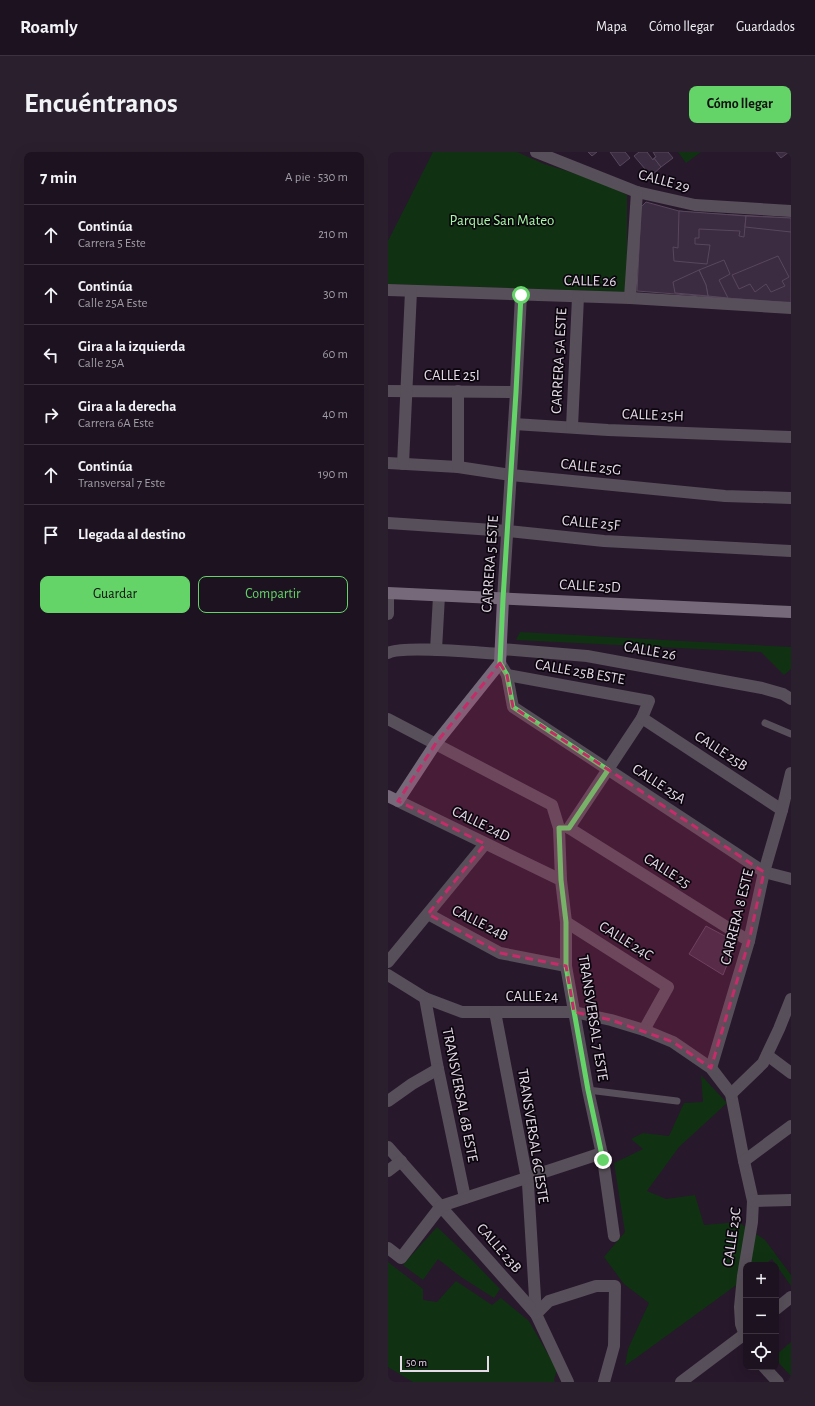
<!DOCTYPE html>
<html lang="es">
<head>
<meta charset="utf-8">
<style>
	:root { --surface:#1d1220; --page:#2a202d; --text:#f1f3f6; --muted:#a09ea5; --line:#3b323e; --accent:#64d468 }
	body { margin:0; font-family:"Alegreya Sans",sans-serif; background:var(--page); color:var(--text) }
	.controls { position:absolute; right:12px; bottom:12px; display:grid; overflow:hidden; border-radius:8px; box-shadow:0 4px 16px #0002 }
	.controls button { width:36px; height:36px; display:grid; place-items:center; padding:0; border:0; border-bottom:1px solid var(--line); background:var(--surface); color:var(--text); font:20px sans-serif }
	.scale { position:absolute; left:12px; bottom:10px; width:89px; box-sizing:border-box; padding-left:4px; border:2px solid #e5dbe8; border-top:0; font-size:11px; line-height:14px; white-space:nowrap; color:#e5dbe8; -webkit-text-stroke:3px #0c060e; paint-order:stroke }
	.stop { position:absolute; width:12px; height:12px; margin:-9px; border:3px solid #64d468; border-radius:50%; background:#fff }
	.stop.end { background:#64d468; border-color:#fff; box-shadow:0 1px 4px #0008 }
	.list { margin:0; padding:0; list-style:none }
	h2 { display:flex; justify-content:space-between; align-items:center; height:52px; margin:0; padding:0 16px; font-size:17px }
	h2 small { font-size:13px; font-weight:400; color:var(--muted) }
	.list li { display:grid; grid-template-columns:26px 1fr auto; gap:12px; align-items:center; box-sizing:border-box; height:60px; padding:0 16px; border-top:1px solid var(--line) }
	.list b { display:block; font-size:15px; white-space:nowrap }
	.list p { margin:0; font-size:13px; white-space:nowrap; color:var(--muted) }
	.list em { font-size:13px; font-style:normal; color:var(--muted) }
	.actions { display:flex; gap:8px; padding:12px 16px }
	.actions a { flex:1; padding:9px 0; border:1px solid var(--accent); border-radius:8px; text-align:center; font-size:14px; color:var(--accent) }
	.actions .main { background:var(--accent); color:#111 }
	.icon { flex:none; width:22px; height:22px; fill:none; stroke:currentColor; stroke-width:2; stroke-linecap:round; stroke-linejoin:round }
	.map { position:relative; flex:none; width:403px; height:1230px; overflow:hidden; border-radius:8px }
	header { display:flex; align-items:center; gap:24px; box-sizing:border-box; height:56px; padding:0 20px; background:var(--surface); border-bottom:1px solid var(--line) }
	header strong { font-size:19px }
	nav { display:flex; gap:22px; margin-inline-start:auto; font-size:14px }
	.intro { display:flex; align-items:center; justify-content:space-between; box-sizing:border-box; height:96px; padding:0 24px }
	h1 { margin:0; font-size:28px }
	.button { padding:10px 18px; border-radius:8px; background:var(--accent); color:#111; font-size:14px; font-weight:700 }
	main { display:flex; gap:24px; padding:0 24px }
	aside { flex:1; background:var(--surface); border-radius:8px; box-shadow:0 4px 16px #0002 }
	.map>svg:first-child { display:block }
	.green { fill:#103212 }
	.building { fill:#3c2c41; stroke:#58475d }
	.lines { fill:none; stroke-linecap:round; stroke-linejoin:round }
	.lane { stroke:#574f59; stroke-width:7 }
	.street { stroke:#574f59; stroke-width:12 }
	.secondary { stroke:#766a7a; stroke-width:12 }
	.route { stroke:#64d468; stroke-width:5 }
	.marked { fill:#c62c69; fill-opacity:0.2; stroke:#c62c69; stroke-width:3; stroke-dasharray:8 5; stroke-linejoin:round }
	.labels { text-anchor:middle; dominant-baseline:central; stroke-width:3.5; stroke-linejoin:round; paint-order:stroke }
	.street-label { font-size:15px; fill:#e5dbe8; stroke:#0c060e }
	.park-label { font-size:15px; fill:#a3f7a2; stroke:#0c060e }
</style>
</head>
<body>
<header>
<strong>Roamly</strong>
<nav><a>Mapa</a><a>Cómo llegar</a><a>Guardados</a></nav>
</header>
<div class="intro"><h1>Encuéntranos</h1><a class="button">Cómo llegar</a></div>
<main>
<aside>
<h2>7 min<small>A pie · 530 m</small></h2>
<ul class="list">
<li><svg class="icon" aria-label="ahead" viewBox="0 0 24 24"><path d="M12 20V5M6 11l6-6 6 6"/></svg><div><b>Continúa</b><p>Carrera 5 Este</p></div><em>210 m</em></li>
<li><svg class="icon" aria-label="ahead" viewBox="0 0 24 24"><path d="M12 20V5M6 11l6-6 6 6"/></svg><div><b>Continúa</b><p>Calle 25A Este</p></div><em>30 m</em></li>
<li><svg class="icon" aria-label="left" viewBox="0 0 24 24"><path d="M17 20v-9H6M10 6l-5 5 5 5"/></svg><div><b>Gira a la izquierda</b><p>Calle 25A</p></div><em>60 m</em></li>
<li><svg class="icon" aria-label="right" viewBox="0 0 24 24"><path d="M7 20v-9h11M14 6l5 5-5 5"/></svg><div><b>Gira a la derecha</b><p>Carrera 6A Este</p></div><em>40 m</em></li>
<li><svg class="icon" aria-label="ahead" viewBox="0 0 24 24"><path d="M12 20V5M6 11l6-6 6 6"/></svg><div><b>Continúa</b><p>Transversal 7 Este</p></div><em>190 m</em></li>
<li><svg class="icon" aria-label="arrive" viewBox="0 0 24 24"><path d="M6 21V4h12l-3 4 3 4H6"/></svg><div><b>Llegada al destino</b></div></li>
</ul>
<div class="actions"><a class="main">Guardar</a><a>Compartir</a></div>
</aside>
<div class="map">
<svg width="403" height="1230" viewBox="0 0 403 1230">
	<rect width="100%" height="100%" fill="#27182b"/>
	<g class="green">
		<path d="M45 0H129L156 12 176 18 222 34 239 43V140L0 132V89Z"/>
		<path d="M290 0H313L298 11Z"/>
		<path d="M132 480 403 495V517L396 523 373 500 128 488Z"/>
		<path d="M313 923 339 951 291 995 259 1039 278 1047 307 1043 316 1073 350 1070 377 1088 403 1123V1134L384 1107 376 1113H358V1126L237 1214 240 1197 261 1151 236 1132 216 1105 237 1080 226 1011 255 997 243 987 255 981 281 984 296 951 315 950Z"/>
		<path d="M49 1075 85 1109 112 1137 106 1146 73 1125 50 1107 35 1128 15 1113Z"/>
		<path d="M0 1110 35 1137V1148L49 1150 68 1129 104 1153 113 1146 141 1169 169 1218 166 1228 167 1230H25L0 1215Z"/>
		<path d="M403 1190V1224L388 1208V1203Z"/>
	</g>
	<g class="building">
		<path d="M200 0H209L204 4Z"/>
		<path d="M222 0H237L242 6 232 14Z"/>
		<path d="M251 0H259L265 8 266 6 273 15 263 24 246 4Z"/>
		<path d="M265 0H280L285 6 273 15 266 6 268 5Z"/>
		<path d="M388 0H401L393 6Z"/>
		<path d="M258 50 291 59 311 61 403 66V151L249 139 253 55Z"/>
		<path d="M291 59 358 64 356 85 351 84 352 79 311 77V86H307V92L322 93 319 112 286 109 285 95 290 96Z"/>
		<path d="M358 64 403 66V80L357 75Z"/>
		<path d="M390 104 401 125 394 129 397 134 383 140 378 132 367 140 362 132 351 137 344 123Z"/>
		<path d="M336 108 342 122 331 128 340 146 320 144 318 133 311 118Z"/>
		<path d="M311 118 318 133 320 144 287 141 285 130Z"/>
		<path d="M318 774 348 790 335 823 301 802Z"/>
	</g>
	<g class="lines">
		<g class="lane">
			<path d="M377 571 403 582"/>
			<path d="M200 938 289 949"/>
		</g>
		<g class="street">
			<path d="M148 0 249 40 307 53 403 59"/>
			<path d="M0 138 242 146 403 156"/>
			<path d="M242 146 249 40"/>
			<path d="M0 239 128 240"/>
			<path d="M126 272 220 278 403 285"/>
			<path d="M184 275 190 145"/>
			<path d="M0 311 70 315 123 323 337 344 403 346"/>
			<path d="M15 312 23 139"/>
			<path d="M70 315V239"/>
			<path d="M0 371 120 379 216 389 403 399"/>
			<path d="M0 445V462"/>
			<path d="M115 447 128 240 133 143"/>
			<path d="M113 497 199 504 374 536 395 542 403 547"/>
			<path d="M48 498 51 444"/>
			<path d="M0 501C15 493 92 501 113 502"/>
			<path d="M112 511 119 523 125 555 376 720 403 727"/>
			<path d="M119 523 261 549 254 566 181 676"/>
			<path d="M254 566 394 658"/>
			<path d="M0 567 164 653 171 676 173 728 178 770V814L200 938 215 1007 226 1084"/>
			<path d="M10 649 173 728"/>
			<path d="M181 676 361 789"/>
			<path d="M40 762 112 801 178 814"/>
			<path d="M178 770 280 835 256 878"/>
			<path d="M0 810 97 692"/>
			<path d="M0 823 37 846 74 860H186L223 868 256 878 285 890 323 916 343 942 356 1009 365 1049 364 1070 355 1124 352 1155 353 1172 358 1186"/>
			<path d="M37 846 50 917 77 1046"/>
			<path d="M107 860 140 1032 148 1162"/>
			<path d="M379 903 403 921"/>
			<path d="M323 916 361 789 376 720 394 658 403 621"/>
			<path d="M343 942 375 911 391 877 403 847"/>
			<path d="M0 949 24 932 50 917"/>
			<path d="M0 995 148 1162 180 1230"/>
			<path d="M356 1009 403 974"/>
			<path d="M0 1019 13 1009"/>
			<path d="M365 1049 403 1048"/>
			<path d="M0 1096 13 1106 53 1054 214 1001"/>
			<path d="M388 1157 403 1145"/>
			<path d="M148 1162 161 1149 208 1134H227L226 1194 216 1230"/>
			<path d="M376 1215 390 1230"/>
			<path d="M293 1230 358 1181"/>
		</g>
		<g class="secondary">
			<path d="M0 441 403 460"/>
			<path d="M0 644 10 649 48 591 112 511 115 447"/>
		</g>
	</g>
	<g class="lines">
		<path class="route" d="M133 143 128 240 115 447 112 511 119 523 125 555 220 618 181 676H171L173 728 178 770V814L200 938 215 1008"/>
	</g>
	<path class="marked" d="M112 511 119 523 125 555 376 720 361 789 323 916 285 890 223 868 186 860 178 814 112 801 40 762 97 692 10 649 48 591Z"/>
	<g class="labels">
		<g class="street-label">
			<text transform="translate(276 29) rotate(15)">CALLE 29</text>
			<text transform="translate(202 129) rotate(1)">CALLE 26</text>
			<text transform="translate(171 209) rotate(-87)">CARRERA 5A ESTE</text>
			<text x="64" y="223">CALLE 25I</text>
			<text transform="translate(265 263) rotate(2)">CALLE 25H</text>
			<text transform="translate(203 315) rotate(6)">CALLE 25G</text>
			<text transform="translate(203 371) rotate(5)">CALLE 25F</text>
			<text transform="translate(102 412) rotate(-86)">CARRERA 5 ESTE</text>
			<text transform="translate(202 434) rotate(3)">CALLE 25D</text>
			<text transform="translate(262 499) rotate(10)">CALLE 26</text>
			<text transform="translate(192 520) rotate(10)">CALLE 25B ESTE</text>
			<text transform="translate(333 599) rotate(33)">CALLE 25B</text>
			<text transform="translate(271 632) rotate(33)">CALLE 25A</text>
			<text transform="translate(93 672) rotate(26)">CALLE 24D</text>
			<text transform="translate(279 719) rotate(32)">CALLE 25</text>
			<text transform="translate(349 765) rotate(-76)">CARRERA 8 ESTE</text>
			<text transform="translate(92 771) rotate(27)">CALLE 24B</text>
			<text transform="translate(238 789) rotate(32)">CALLE 24C</text>
			<text x="144" y="844">CALLE 24</text>
			<text transform="translate(205 866) rotate(81)">TRANSVERSAL 7 ESTE</text>
			<text transform="translate(72 943) rotate(79)">TRANSVERSAL 6B ESTE</text>
			<text transform="translate(145 984) rotate(81)">TRANSVERSAL 6C ESTE</text>
			<text transform="translate(344 1085) rotate(-82)">CALLE 23C</text>
			<text transform="translate(111 1096) rotate(49)">CALLE 23B</text>
		</g>
		<g class="park-label">
			<text x="114" y="68">Parque San Mateo</text>
		</g>
	</g>
</svg>
<div class="controls">
<button>+</button>
<button>−</button>
<button><svg class="icon" aria-label="locate" viewBox="0 0 24 24"><circle cx="12" cy="12" r="6"/><path d="M12 2v4M12 18v4M2 12h4M18 12h4"/></svg></button>
</div>
<div class="scale">50 m</div>
<div class="stop" style="left:133px;top:143px"></div>
<div class="stop end" style="left:215px;top:1008px"></div>
</div>
</main>
</body>
</html>
